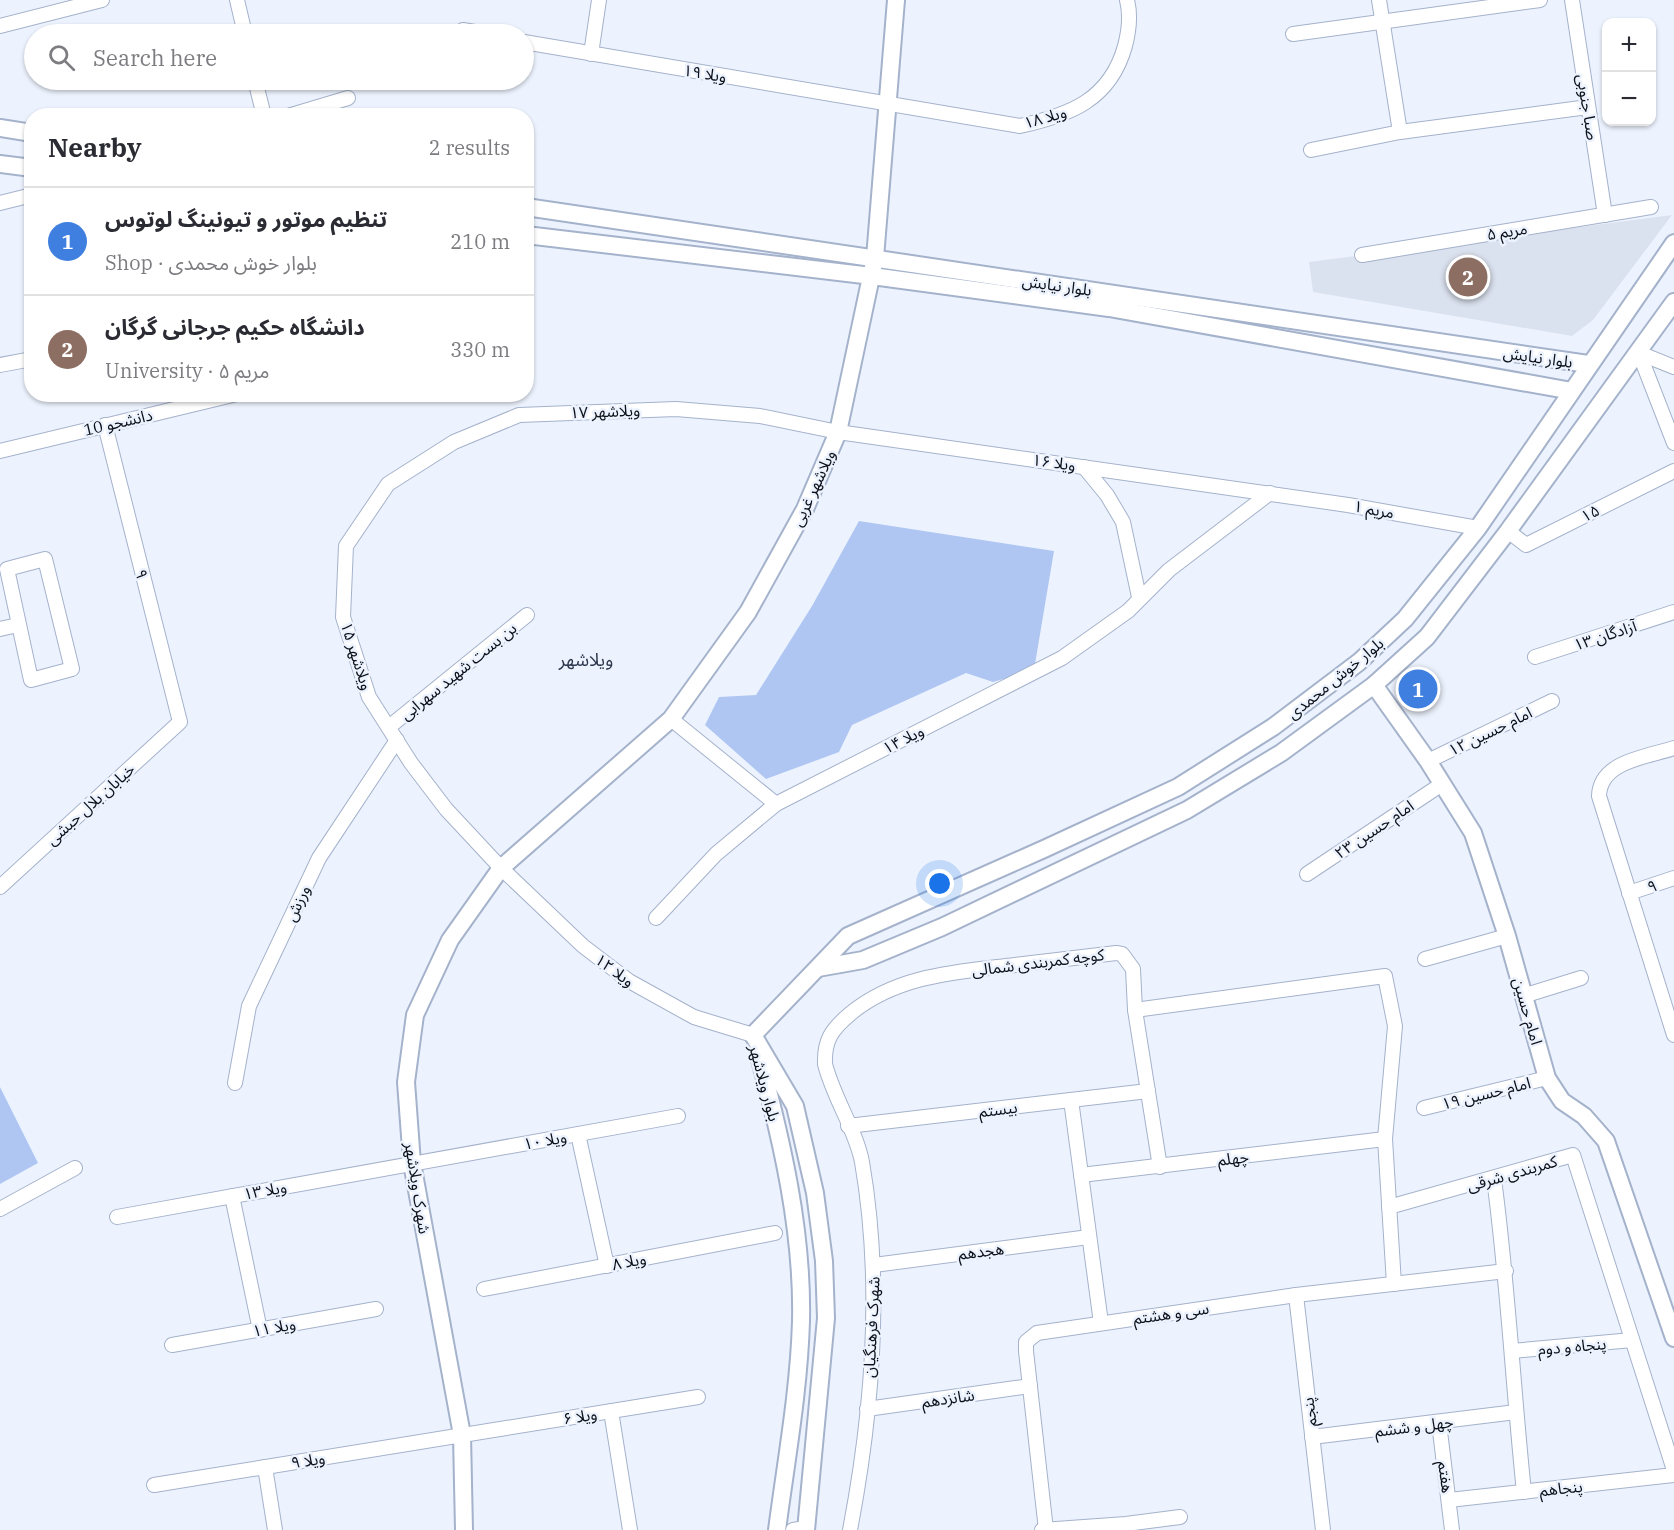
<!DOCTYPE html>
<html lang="en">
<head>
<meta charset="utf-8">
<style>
	:root { --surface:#fff; --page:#f2f2f3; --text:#2b2b33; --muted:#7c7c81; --line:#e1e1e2; --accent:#767c25 }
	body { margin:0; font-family:"IBM Plex Serif","Noto Sans Arabic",serif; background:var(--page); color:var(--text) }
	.controls { position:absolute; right:18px; top:18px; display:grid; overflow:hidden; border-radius:12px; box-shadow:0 2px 4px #0004 }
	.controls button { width:54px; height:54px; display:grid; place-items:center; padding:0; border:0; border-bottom:2px solid var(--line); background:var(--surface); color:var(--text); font:30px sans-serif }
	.you { position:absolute; left:940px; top:884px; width:21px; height:21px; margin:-15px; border:4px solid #fff; border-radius:50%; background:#1a73e8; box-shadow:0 0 0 9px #1a73e833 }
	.badge { display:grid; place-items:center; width:39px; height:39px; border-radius:50%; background:var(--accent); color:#fff; font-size:20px; font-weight:700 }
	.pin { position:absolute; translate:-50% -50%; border:3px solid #fff; box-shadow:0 2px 6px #0006 }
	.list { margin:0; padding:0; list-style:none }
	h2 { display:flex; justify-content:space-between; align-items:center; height:78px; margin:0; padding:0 24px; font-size:26px }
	h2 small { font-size:20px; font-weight:400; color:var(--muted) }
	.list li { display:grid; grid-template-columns:39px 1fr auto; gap:18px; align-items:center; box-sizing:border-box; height:108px; padding:0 24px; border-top:2px solid var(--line) }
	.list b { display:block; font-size:22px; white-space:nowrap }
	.list p { margin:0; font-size:20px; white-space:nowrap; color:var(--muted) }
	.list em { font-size:20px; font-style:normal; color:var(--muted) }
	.icon { flex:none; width:33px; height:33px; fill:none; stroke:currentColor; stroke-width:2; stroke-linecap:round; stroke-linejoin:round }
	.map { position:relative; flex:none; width:1674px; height:1530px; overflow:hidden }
	.search { position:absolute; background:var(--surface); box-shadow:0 2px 4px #0004; left:24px; top:24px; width:510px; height:66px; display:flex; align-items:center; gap:15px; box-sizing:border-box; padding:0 21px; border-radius:33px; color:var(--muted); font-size:22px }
	.panel { position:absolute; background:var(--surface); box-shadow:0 2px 4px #0004; left:24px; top:108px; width:510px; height:294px; border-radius:24px }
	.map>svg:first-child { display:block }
	.built { fill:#dbe2ef }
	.green { fill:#afc6f3 }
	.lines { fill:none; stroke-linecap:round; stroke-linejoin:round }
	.minor-casing { stroke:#a4b2cb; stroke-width:16 }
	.tertiary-casing { stroke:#a4b2cb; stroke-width:20 }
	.minor { stroke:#fff; stroke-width:14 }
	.tertiary { stroke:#fff; stroke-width:16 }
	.labels { text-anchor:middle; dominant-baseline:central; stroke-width:5; stroke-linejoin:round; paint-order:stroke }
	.street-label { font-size:16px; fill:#0c1019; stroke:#edf3fe }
	.neighbourhood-label { font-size:18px; fill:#2d384d; stroke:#edf3fe }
</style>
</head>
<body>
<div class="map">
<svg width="1674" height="1530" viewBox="0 0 1674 1530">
	<rect width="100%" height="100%" fill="#edf3fe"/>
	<path class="built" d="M1672 215 1593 320 1572 336 1313 292 1309 262Z"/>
	<g class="green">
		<path d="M859 521 1054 551 1034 670 993 682 966 673 852 725 839 752 766 779 705 725 719 697 756 695 812 606Z"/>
		<path d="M0 1087 38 1163 0 1184Z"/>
	</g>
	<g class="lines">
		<defs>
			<g id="minor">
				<path d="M237 0 245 34"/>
				<path d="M1379 0 1400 132"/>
				<path d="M1572 0 1605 215"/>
				<path d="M0 26 102 0"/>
				<path d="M463 30 486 34"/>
				<path d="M1293 34 1540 0"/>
				<path d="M524 42 1020 126C1070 115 1110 100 1125 46 1129 31 1131 16 1127 0"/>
				<path d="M591 54 599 0"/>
				<path d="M255 80 264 116"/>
				<path d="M288 116 348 98"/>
				<path d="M1311 150 1400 132 1588 107"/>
				<path d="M0 203 32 195"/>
				<path d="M1362 255 1651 207"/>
				<path d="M1639 353 1674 443"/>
				<path d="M1639 353 1674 367"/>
				<path d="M0 365 32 359"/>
				<path d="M0 451 237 394"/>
				<path d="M1084 467 1107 495 1123 522 1139 597"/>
				<path d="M1508 531 1526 545 1674 471"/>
				<path d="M45 559 72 669 31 680 7 569Z"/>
				<path d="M0 629 18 625"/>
				<path d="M1535 657 1674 612"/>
				<path d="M671 719 776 804 1062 658 1128 611 1169 570 1270 493"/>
				<path d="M389 727 527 615"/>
				<path d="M1674 748C1647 757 1600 761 1599 796L1674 1035"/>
				<path d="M1428 761 1552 701"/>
				<path d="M1307 874 1442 784"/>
				<path d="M0 887 180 722 105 425"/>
				<path d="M1629 893 1674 878"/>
				<path d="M656 918 716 854 776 804"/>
				<path d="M1425 959 1507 936"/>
				<path d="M1523 996 1581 978"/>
				<path d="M1135 1010 1385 976 1395 1026 1385 1139 1394 1284"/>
				<path d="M753 1035 694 1017 629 981 583 946 501 868 446 809 411 763 369 697 343 617 346 546 388 484 454 442 519 415 676 409 760 416 838 432 1348 505 1478 528"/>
				<path d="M235 1083 249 1006 319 858 397 740"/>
				<path d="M1071 1100 1101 1323"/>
				<path d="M1424 1108 1547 1078"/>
				<path d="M848 1126 1148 1091"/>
				<path d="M578 1134 607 1266"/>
				<path d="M1081 1175 1385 1139"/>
				<path d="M1494 1179C1508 1283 1513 1388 1524 1492"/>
				<path d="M232 1196 260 1330"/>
				<path d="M1389 1207 1573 1155 1674 1470"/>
				<path d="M0 1209 75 1168"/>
				<path d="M117 1217 678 1116"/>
				<path d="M874 1265 1089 1237"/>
				<path d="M484 1289 775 1233"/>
				<path d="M1296 1295 1323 1530"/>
				<path d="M172 1345 376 1309"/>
				<path d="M1512 1351 1632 1340"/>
				<path d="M867 1409 1030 1386"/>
				<path d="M611 1411 630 1530"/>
				<path d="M1439 1423 1452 1530"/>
				<path d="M1312 1437 1516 1412"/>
				<path d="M265 1467 275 1530"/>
				<path d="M154 1485 698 1397"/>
				<path d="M1449 1500 1674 1475"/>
				<path d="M793 1530 806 1528"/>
				<path d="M850 1530C873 1410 883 1284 862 1162 856 1130 833 1097 825 1064 824 1040 832 1029 850 1014 897 975 957 972 1015 965 1049 961 1082 957 1116 953L1122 954 1133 969 1135 1010 1160 1167"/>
				<path d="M1042 1530 1126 1524 1180 1517"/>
				<path d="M1046 1530 1026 1351V1342L1037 1333 1296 1295 1506 1271"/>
			</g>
			<g id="tertiary">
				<path d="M0 128 32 133"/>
				<path d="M0 164 32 168"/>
				<path d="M526 207 1588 364"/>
				<path d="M526 235 872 276 1109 308 1572 391"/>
				<path d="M1374 685 1428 761 1473 833 1507 936 1547 1078 1562 1101 1584 1116 1606 1141 1674 1338"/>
				<path d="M818 968 863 960 942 927 1187 810 1281 753 1374 685 1427 637 1508 531 1674 302"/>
				<path d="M753 1035 848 936 1044 849 1178 787 1273 727 1359 662 1405 619 1478 528 1674 243"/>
				<path d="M753 1035 795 1106 815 1193 824 1261 826 1318 806 1530"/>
				<path d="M759 1056C782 1141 803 1232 801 1321 799 1391 786 1461 777 1530"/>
				<path d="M464 1530 462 1435 412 1163 406 1082 415 1015 450 940 501 868 671 719 748 612 805 509 838 432 875 258 896 0"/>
			</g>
		</defs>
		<use href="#minor" class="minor-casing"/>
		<use href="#tertiary" class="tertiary-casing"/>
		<use href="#minor" class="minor"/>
		<use href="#tertiary" class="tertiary"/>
	</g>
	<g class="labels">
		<g class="street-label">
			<text transform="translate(705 73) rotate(9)">۱۹ ویلا</text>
			<text transform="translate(1588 107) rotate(81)">صبا جنوبی</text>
			<text transform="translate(1045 117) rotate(-16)">ویلا ۱۸</text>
			<text transform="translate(1507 231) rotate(-9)">۵ مریم</text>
			<text transform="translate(1057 285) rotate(8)">بلوار نیایش</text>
			<text transform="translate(1538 357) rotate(8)">بلوار نیایش</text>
			<text transform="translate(605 411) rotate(-2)">ویلاشهر ۱۷</text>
			<text transform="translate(118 422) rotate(-13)">دانشجو 10</text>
			<text transform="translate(1054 462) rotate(8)">۱۶ ویلا</text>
			<text transform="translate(813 488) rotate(-65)">ویلاشهر غربی</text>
			<text transform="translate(1374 509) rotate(10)">۱ مریم</text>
			<text transform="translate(1590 513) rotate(-27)">۱۵</text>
			<text transform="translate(142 574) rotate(76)">۹</text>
			<text transform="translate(1605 635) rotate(-18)">آزادگان ۱۳</text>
			<text transform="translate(357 656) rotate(72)">ویلاشهر ۱۵</text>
			<text transform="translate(458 671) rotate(-39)">بن بست شهید سهرابی</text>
			<text transform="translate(1335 678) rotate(-39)">بلوار خوش محمدی</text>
			<text transform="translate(1490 731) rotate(-26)">امام حسین ۱۲</text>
			<text transform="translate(903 739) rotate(-27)">۱۴ ویلا</text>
			<text transform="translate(90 804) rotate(-42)">خیابان بلال حبشی</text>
			<text transform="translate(1374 829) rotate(-34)">امام حسین ۲۳</text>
			<text transform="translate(1652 886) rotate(-18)">۹</text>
			<text transform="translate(297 903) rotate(-65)">ورزش</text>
			<text transform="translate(1038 962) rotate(-7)">کوچه کمربندی شمالی</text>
			<text transform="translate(615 970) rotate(36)">ویلا ۱۲</text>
			<text transform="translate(1528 1011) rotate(74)">امام حسین</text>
			<text transform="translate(765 1083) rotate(75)">بلوار ویلاشهر</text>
			<text transform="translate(1486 1093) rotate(-14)">امام حسین ۱۹</text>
			<text transform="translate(998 1109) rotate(-7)">بیستم</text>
			<text transform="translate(545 1140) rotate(-10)">۱۰ ویلا</text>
			<text transform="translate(1233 1158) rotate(-7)">چهلم</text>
			<text transform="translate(1512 1173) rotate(-16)">کمربندی شرقی</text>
			<text transform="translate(418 1188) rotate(81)">شهرک ویلاشهر</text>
			<text transform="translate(265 1190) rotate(-10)">۱۳ ویلا</text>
			<text transform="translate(981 1251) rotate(-7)">هجدهم</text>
			<text transform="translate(629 1261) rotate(-11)">ویلا ۸</text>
			<text transform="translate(1171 1313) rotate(-8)">سی و هشتم</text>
			<text transform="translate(274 1327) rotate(-10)">۱۱ ویلا</text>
			<text transform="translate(871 1327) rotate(-87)">شهرک فرهنگیان</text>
			<text transform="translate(1572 1346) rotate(-5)">پنجاه و دوم</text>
			<text transform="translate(948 1398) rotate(-8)">شانزدهم</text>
			<text transform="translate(1309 1412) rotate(-97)">پنجم</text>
			<text transform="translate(580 1416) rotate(-9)">۶ ویلا</text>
			<text transform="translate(1414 1426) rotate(-7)">چهل و ششم</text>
			<text transform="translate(308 1460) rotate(-9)">۹ ویلا</text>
			<text transform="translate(1446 1477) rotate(83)">هفتم</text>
			<text transform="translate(1561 1488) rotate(-6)">پنجاهم</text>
		</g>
		<g class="neighbourhood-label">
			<text x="586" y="659">ویلاشهر</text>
		</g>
	</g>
</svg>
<div class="controls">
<button>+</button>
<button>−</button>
</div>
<div class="you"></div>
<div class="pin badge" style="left:1418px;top:689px;background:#3f7fe0">1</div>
<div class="pin badge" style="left:1468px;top:277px;background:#8d6e63">2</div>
<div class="search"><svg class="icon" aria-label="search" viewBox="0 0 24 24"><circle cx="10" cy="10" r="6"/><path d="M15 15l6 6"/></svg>Search here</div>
<section class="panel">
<h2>Nearby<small>2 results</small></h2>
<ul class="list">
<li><span class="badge" style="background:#3f7fe0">1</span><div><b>تنظیم موتور و تیونینگ لوتوس</b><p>Shop · بلوار خوش محمدی</p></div><em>210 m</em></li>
<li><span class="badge" style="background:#8d6e63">2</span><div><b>دانشگاه حکیم جرجانی گرگان</b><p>University · ۵ مریم</p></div><em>330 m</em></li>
</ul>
</section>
</div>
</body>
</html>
